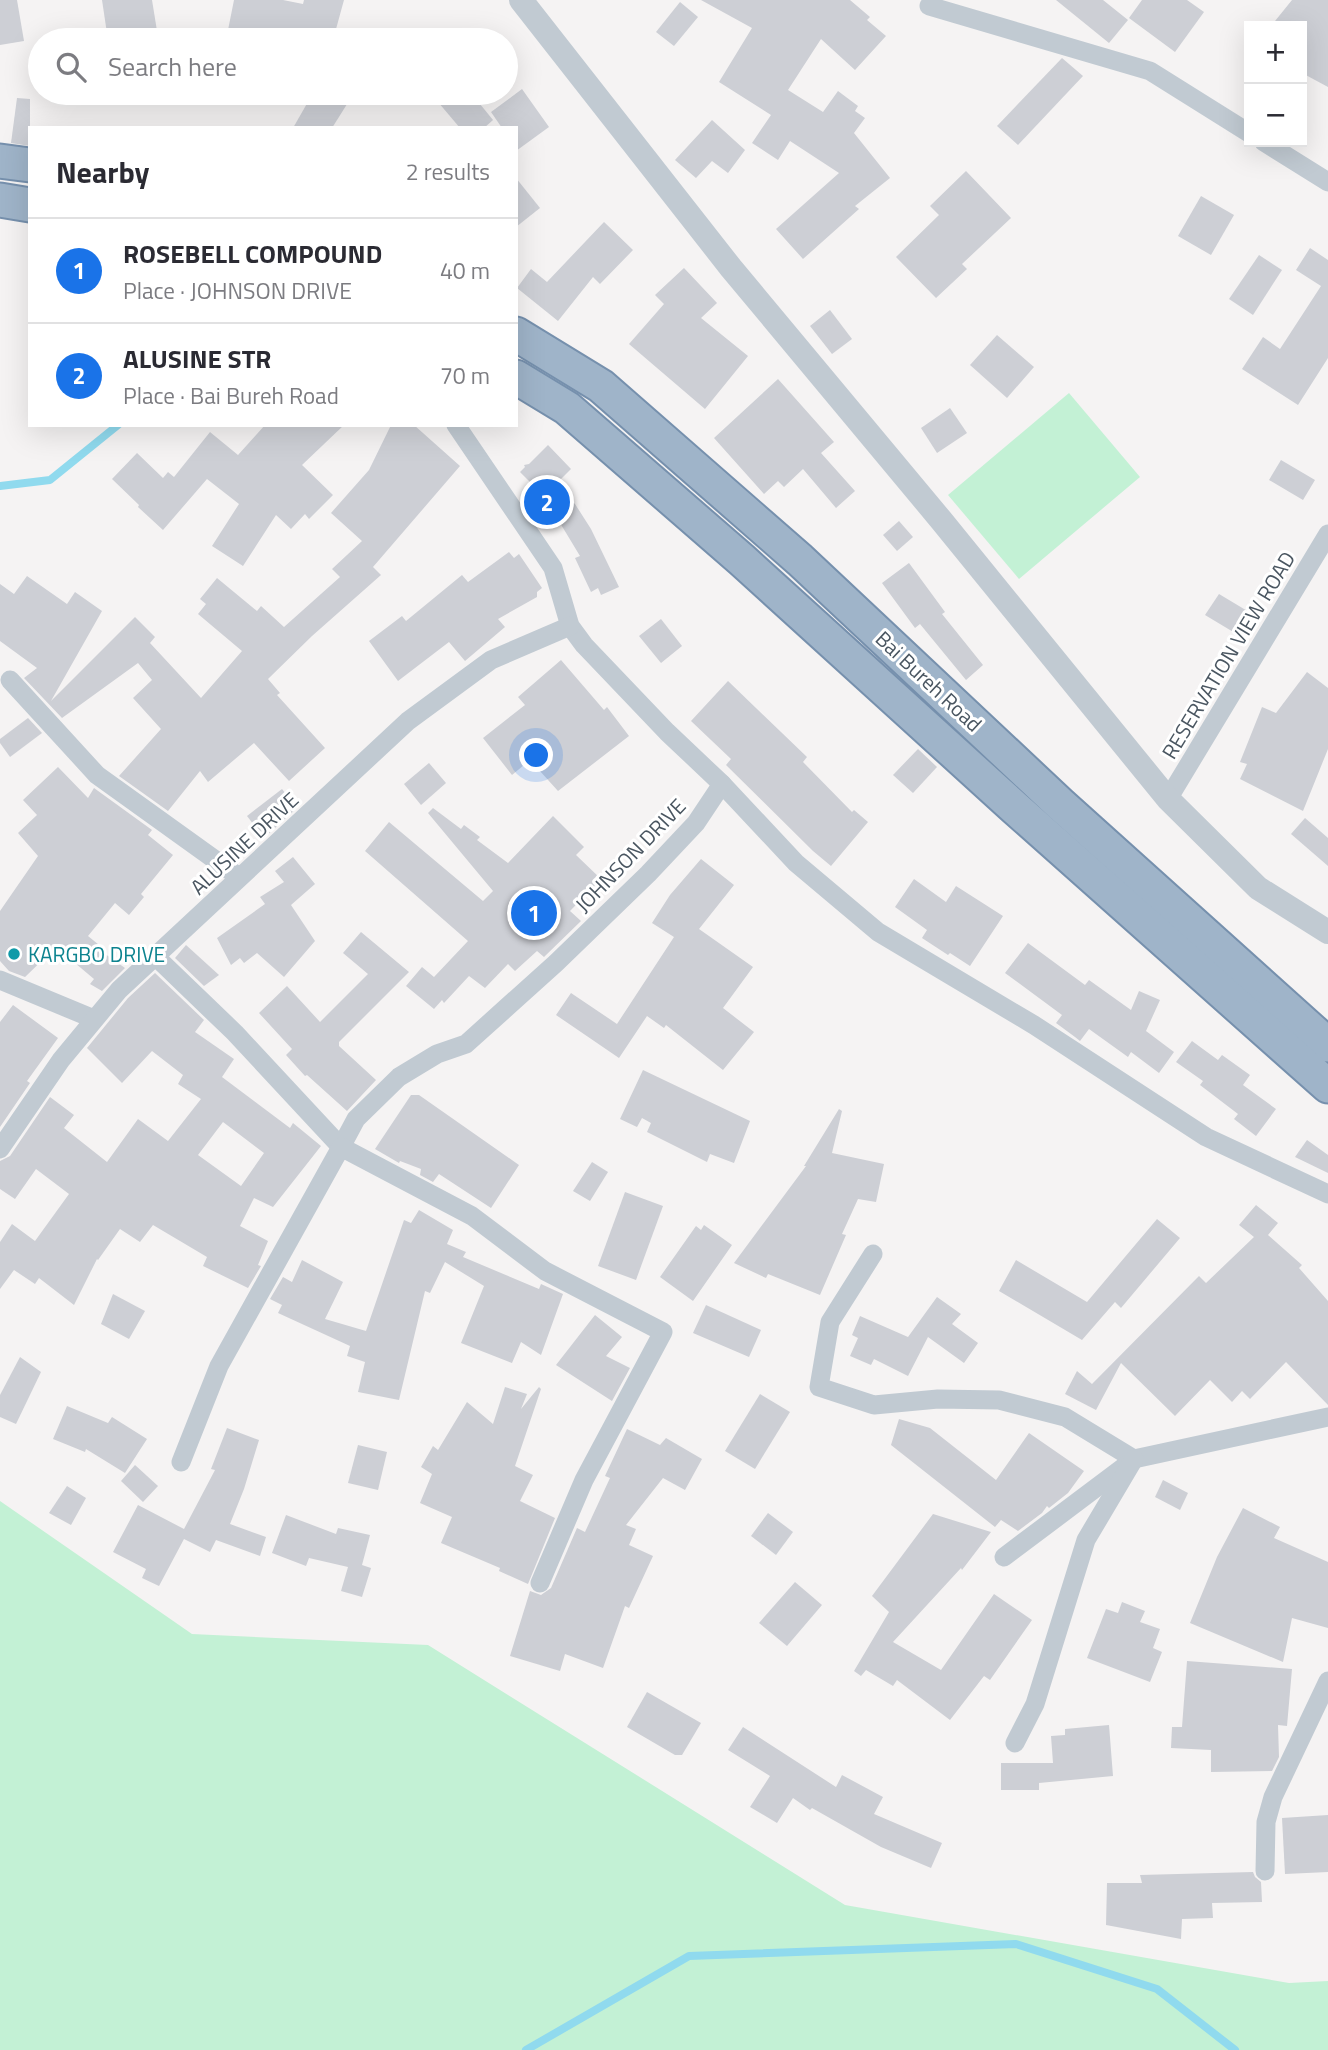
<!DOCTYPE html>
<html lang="en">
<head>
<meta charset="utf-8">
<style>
	:root { --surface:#fff; --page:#f7f7f7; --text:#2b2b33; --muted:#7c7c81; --line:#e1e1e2; --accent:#1a73e8 }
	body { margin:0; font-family:"Titillium Web",sans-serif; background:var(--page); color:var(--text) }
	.controls { position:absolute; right:21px; top:21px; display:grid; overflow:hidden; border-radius:0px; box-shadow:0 7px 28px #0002 }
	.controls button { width:63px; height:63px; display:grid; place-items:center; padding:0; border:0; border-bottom:2px solid var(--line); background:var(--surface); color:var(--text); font:35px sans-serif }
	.you { position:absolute; left:537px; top:756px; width:24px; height:24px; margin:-18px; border:5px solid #fff; border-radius:50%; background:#1a73e8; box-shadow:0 0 0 10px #1a73e833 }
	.badge { display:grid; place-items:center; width:46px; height:46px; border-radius:50%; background:var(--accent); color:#fff; font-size:23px; font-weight:700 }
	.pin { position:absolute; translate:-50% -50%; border:4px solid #fff; box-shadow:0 2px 7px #0006 }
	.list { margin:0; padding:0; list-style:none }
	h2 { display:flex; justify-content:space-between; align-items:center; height:91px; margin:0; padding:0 28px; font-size:30px }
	h2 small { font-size:23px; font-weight:400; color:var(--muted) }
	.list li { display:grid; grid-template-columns:46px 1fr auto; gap:21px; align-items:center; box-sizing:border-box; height:105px; padding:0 28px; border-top:2px solid var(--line) }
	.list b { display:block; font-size:26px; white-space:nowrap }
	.list p { margin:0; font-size:23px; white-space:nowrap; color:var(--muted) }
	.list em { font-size:23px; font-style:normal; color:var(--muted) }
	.icon { flex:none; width:38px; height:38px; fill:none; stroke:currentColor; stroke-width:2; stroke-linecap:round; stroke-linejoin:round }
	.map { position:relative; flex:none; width:1328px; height:2050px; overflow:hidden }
	.search { position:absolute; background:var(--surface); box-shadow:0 7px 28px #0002; left:28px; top:28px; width:490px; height:77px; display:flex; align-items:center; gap:18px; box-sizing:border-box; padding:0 24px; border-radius:38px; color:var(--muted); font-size:26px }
	.panel { position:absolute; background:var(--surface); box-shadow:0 7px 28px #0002; left:28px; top:126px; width:490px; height:301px; border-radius:0px }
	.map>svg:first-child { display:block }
	.green { fill:#c3f1d5 }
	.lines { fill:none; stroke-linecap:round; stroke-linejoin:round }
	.stream { stroke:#90daee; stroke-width:8 }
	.building { fill:#cdcfd5; fill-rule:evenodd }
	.trunk-casing { stroke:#7690ad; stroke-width:37 }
	.minor { stroke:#c1cad2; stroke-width:19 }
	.tertiary { stroke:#c1cad2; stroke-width:24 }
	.trunk { stroke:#9fb4c9; stroke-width:33 }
	.culture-dot { fill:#0f9aa8; stroke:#fff; stroke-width:2.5 }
	.labels { text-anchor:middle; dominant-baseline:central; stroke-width:6; stroke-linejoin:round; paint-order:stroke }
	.street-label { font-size:21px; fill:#4a5661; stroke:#fff }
	.culture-label { font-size:21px; fill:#0d838f; stroke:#fff; text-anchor:start }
</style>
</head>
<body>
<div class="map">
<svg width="1328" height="2050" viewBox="0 0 1328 2050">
	<rect width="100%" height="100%" fill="#f5f3f3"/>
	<g class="green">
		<path d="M1069 393 1140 477 1019 579 948 495Z"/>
		<path d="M0 1501 192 1634 428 1645 845 1905 1289 1983 1328 1981V2050H0Z"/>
	</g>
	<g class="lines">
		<g class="stream">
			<path d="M0 486 50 480 118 425"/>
			<path d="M526 2050 689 1956 1016 1944 1157 1989 1235 2050"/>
		</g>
	</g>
	<g class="building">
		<path d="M0 0H17L24 41 0 45Z"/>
		<path d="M102 0H152L158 37 141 40H108Z"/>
		<path d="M234 0H283L303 4 304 0H344L333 40H276L228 30Z"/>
		<path d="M701 0H850L870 17 867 20 886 36 855 70 821 39 788 90 823 112 838 91 858 106 855 111 865 118 854 133 890 178 855 206 859 209 803 259 776 229 839 173 790 141 778 160 752 143 771 115 719 82 752 28Z"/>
		<path d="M1056 0H1103L1128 20 1109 43Z"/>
		<path d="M1142 0H1187L1204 12 1175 52 1129 18Z"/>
		<path d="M1292 0H1328V87L1302 73V26H1271Z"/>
		<path d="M680 2 698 17 674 46 656 32Z"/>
		<path d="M1062 58 1083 76 1018 145 997 126Z"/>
		<path d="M522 89 549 127 516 151V128H502L491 112Z"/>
		<path d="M313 93H354L332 128H293Z"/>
		<path d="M449 93H471L493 120 484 128H460L438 102Z"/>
		<path d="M17 98 30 99V146L11 143Z"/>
		<path d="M712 120 745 150 728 173 712 161 696 178 675 160Z"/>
		<path d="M966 171 1011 218 962 264 967 269 936 298 896 257 939 215 930 206Z"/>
		<path d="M516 178 540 208 516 227Z"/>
		<path d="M1201 196 1234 215 1211 255 1178 236Z"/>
		<path d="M604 222 633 250 600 284 593 277 558 321 517 288 531 269 547 282Z"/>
		<path d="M1310 248 1328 260V358L1298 405 1242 369 1263 337 1280 349 1321 286 1296 270Z"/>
		<path d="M1259 255 1282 270 1253 315 1229 299Z"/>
		<path d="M684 268 717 303 701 318 748 356 705 409 629 344 664 304 655 295Z"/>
		<path d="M830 310 852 339 832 354 810 326Z"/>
		<path d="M997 335 1034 367 1007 398 970 365Z"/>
		<path d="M778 379 834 442 821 453 855 491 836 508 803 469 784 487 778 481 764 494 714 438Z"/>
		<path d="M950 408 967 433 937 453 921 428Z"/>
		<path d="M265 425H344L302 465 333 495 309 519 305 514 291 529 276 515 243 566 212 546 239 504 207 479 163 530 138 507 139 505 112 479 137 453 163 478 168 472 174 477 210 432 238 455Z"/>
		<path d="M391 425H414L460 466 373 567 381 575 312 636 268 679 280 693 277 695 325 748 289 781 254 743 208 782 200 771 168 811 119 776 161 729 133 698 152 680 138 663 62 718 24 678 37 668 0 641V584L14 594 27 576 67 604 75 592 102 611 51 701 135 617 155 637 150 643 201 698 242 651 198 614 206 604 200 599 217 578 257 611 261 606 284 627 340 577 332 569 362 541 331 513 369 470Z"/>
		<path d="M548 445 571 469 554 486 575 504 591 529 619 587 601 595 598 588 591 592 575 558 580 556 554 513 549 518 523 495 532 484 520 472 525 467 524 465 529 464Z"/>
		<path d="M1281 460 1315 480 1303 500 1269 480Z"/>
		<path d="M899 521 913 537 897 551 883 535Z"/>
		<path d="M509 552 514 558 519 554 542 588 537 592V597L498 619 505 627 465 661 449 642 398 681 369 641 402 616 406 621 462 575 468 582Z"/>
		<path d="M909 563 945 612 942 614 983 665 966 680 920 624 915 628 882 583Z"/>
		<path d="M1219 594 1254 615 1240 636 1205 615Z"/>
		<path d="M661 619 682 646 661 663 639 636Z"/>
		<path d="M561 660 604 710 607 707 629 736 558 791 530 760 512 775 483 738 525 705 518 697Z"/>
		<path d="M1307 672 1328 688V749L1303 811 1240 779 1247 764 1240 762 1262 707 1276 713Z"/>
		<path d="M728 681 807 757 803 762 852 812 854 810 868 822 831 866 813 851 726 765 731 759 691 721Z"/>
		<path d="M28 718 42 733 10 757 0 743V739Z"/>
		<path d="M918 749 937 767 913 793 893 775Z"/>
		<path d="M429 763 446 783 421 805 404 784Z"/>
		<path d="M58 767 88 798 94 788 152 830 148 835 173 855 141 894 144 897 129 915 115 903 88 936 104 949 101 951 125 968 102 991 90 984 94 979 56 947 25 977 9 971 0 961V911L38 856 18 833 37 815 23 800Z"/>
		<path d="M282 789 297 808 264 838 247 816Z"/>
		<path d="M433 808 461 829 464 825 480 837 477 840 508 863 553 816 584 847 576 855 601 879 570 911 581 921 544 957 537 951 515 971 508 964 485 988 469 976 444 1003 442 1000 434 1009 406 986 422 967 434 977 468 941 365 851 389 822 483 901 493 891 428 813Z"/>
		<path d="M1305 818 1328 838V866L1291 834Z"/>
		<path d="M293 857 315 884 291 905 315 941 284 977 257 953 244 963 240 958 231 965 217 938 265 904 260 897 284 882 275 871Z"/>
		<path d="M701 859 734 885 699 929 753 967 723 1008 754 1032 723 1070 666 1025 664 1028 647 1016 619 1058 556 1015 571 993 617 1024 674 937 652 923 670 895Z"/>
		<path d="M914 879 946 902 956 886 1003 916 970 966 950 953 948 955 922 938 927 930 895 907Z"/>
		<path d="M361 932 409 972 339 1042V1046L376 1080 347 1111 307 1075 305 1076 286 1055 292 1049 259 1013 287 986 320 1022 368 974 343 953Z"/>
		<path d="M1028 943 1085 985 1089 980 1131 1010 1139 991 1160 1000 1146 1031 1174 1052 1159 1073 1131 1052 1128 1057 1089 1029 1080 1041 1075 1037 1056 1023 1062 1015 1005 973Z"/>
		<path d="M186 945 219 975 204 986 175 958Z"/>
		<path d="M155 973 204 1020 195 1032 234 1059 222 1077 290 1128 293 1123 321 1146 273 1207 254 1198 240 1226 268 1241 258 1265 261 1266 248 1288 203 1266 207 1257 153 1225 140 1242 120 1229 98 1260 97 1259 74 1305 39 1278 35 1284 14 1270 0 1289V1242L12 1224 35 1241 69 1194 36 1169 15 1199 0 1189V1161L10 1156 50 1097 74 1115 64 1128 107 1162 138 1119 168 1141 201 1099 178 1084 183 1075 152 1051 122 1083 87 1048 128 998ZM223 1122 264 1153 241 1186 198 1155Z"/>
		<path d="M13 1005 58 1038 27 1081 30 1083 0 1127V1022Z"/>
		<path d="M1192 1041 1218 1060 1222 1055 1250 1075 1243 1085 1276 1109 1256 1136 1234 1119 1238 1114 1200 1085 1203 1081 1176 1062Z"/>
		<path d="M643 1070 750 1121 734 1163 710 1154 707 1162 647 1132 651 1123 642 1118 637 1127 620 1119Z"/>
		<path d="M411 1095H419L519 1165 491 1208 439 1174 433 1182 420 1175 421 1169 400 1161 399 1163 375 1149Z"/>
		<path d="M839 1109 842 1111 832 1153 884 1164 876 1202 858 1199 842 1234 846 1235 820 1295 768 1274 766 1278 734 1263 806 1166H804Z"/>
		<path d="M1307 1140 1328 1155V1173L1295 1157Z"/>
		<path d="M592 1162 608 1172 590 1201 573 1191Z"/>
		<path d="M625 1192 663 1206 636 1280 598 1266Z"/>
		<path d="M1256 1205 1278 1223 1268 1235 1302 1265 1299 1268 1328 1301V1405L1286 1362 1250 1399 1242 1391 1232 1402 1210 1380 1175 1416 1121 1363 1096 1410 1065 1394 1077 1371 1092 1384 1199 1276 1206 1283 1254 1237 1239 1225Z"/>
		<path d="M419 1210 453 1230 447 1244 466 1252 463 1257 539 1289 541 1284 563 1294 541 1355 521 1342 512 1363 461 1343 484 1286 445 1262 430 1293 425 1291 399 1400 358 1392 365 1362 347 1356 350 1346 278 1313 282 1305 270 1299 283 1277 292 1282 302 1260 343 1282 325 1319 366 1331 404 1220 411 1223Z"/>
		<path d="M1157 1219 1180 1238 1121 1308 1115 1302 1082 1340 999 1291 1016 1260 1087 1302Z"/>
		<path d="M704 1225 732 1245 693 1301 660 1277 696 1226 701 1230Z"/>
		<path d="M113 1294 145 1311 129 1339 101 1324Z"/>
		<path d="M937 1297 961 1314 952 1324 978 1343 964 1363 928 1337 908 1376 874 1359 871 1365 850 1356 858 1338 852 1335 860 1316 908 1337Z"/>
		<path d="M706 1305 761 1330 749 1357 693 1333Z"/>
		<path d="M595 1315 622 1337 606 1356 630 1368 612 1401 556 1365Z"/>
		<path d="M20 1357 41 1372 16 1424 0 1417V1395Z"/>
		<path d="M505 1387 527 1394 521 1409 539 1387 541 1389 515 1466 533 1475 520 1501 555 1518 528 1584 499 1571 500 1568 441 1543 452 1517 420 1503 432 1474 421 1467 433 1446 438 1450 467 1402 493 1424Z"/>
		<path d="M760 1394 790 1412 755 1469 725 1451Z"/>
		<path d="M67 1406 108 1423 112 1417 147 1439 125 1473 86 1449 85 1452 53 1439Z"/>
		<path d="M899 1419 930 1428 996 1480 1029 1433 1084 1471 1068 1493 1049 1508 1047 1506 1042 1513 1018 1531 1001 1520 995 1527 891 1445Z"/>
		<path d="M227 1428 259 1440 244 1489 230 1524 266 1537 260 1556 216 1540 210 1552 184 1539 159 1586 142 1578 146 1569 113 1552 138 1505 184 1529 215 1470 211 1469Z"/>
		<path d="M627 1429 660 1445 666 1438 702 1459 685 1490 663 1478 626 1525 636 1529 629 1545 653 1556 629 1608 625 1606 603 1668 565 1654 560 1671 510 1656 530 1591 541 1595 551 1588 577 1528 585 1532 610 1478 605 1476Z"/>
		<path d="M358 1445 387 1452 378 1490 348 1483Z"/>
		<path d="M135 1465 158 1486 143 1502 121 1481Z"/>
		<path d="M1163 1480 1188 1493 1180 1510 1155 1497Z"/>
		<path d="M67 1486 86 1498 71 1525 49 1513Z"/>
		<path d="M1243 1508 1280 1527 1274 1538 1328 1562V1628L1292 1618 1283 1662 1190 1623 1217 1557Z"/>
		<path d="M768 1513 793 1532 776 1555 751 1536Z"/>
		<path d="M933 1514 991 1532 962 1570 961 1568 893 1642 941 1670 994 1594 1032 1620 990 1680 984 1676 950 1720 897 1680 893 1686 866 1670 861 1676 854 1671 889 1612 872 1596Z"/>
		<path d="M286 1515 336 1534 338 1528 370 1535 362 1565 371 1568 362 1597 341 1591 348 1567 309 1558 306 1566 272 1553Z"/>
		<path d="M795 1582 822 1605 787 1646 759 1623Z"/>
		<path d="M1122 1602 1145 1611 1140 1622 1160 1629 1153 1648 1162 1652 1150 1682 1087 1658 1106 1609 1118 1613Z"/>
		<path d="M1187 1661 1292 1669 1287 1726 1278 1725 1279 1757 1272 1771 1211 1772V1750L1171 1748 1172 1727H1182Z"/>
		<path d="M647 1692 701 1723 682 1755H675L627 1727Z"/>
		<path d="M1109 1725 1113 1776 1039 1783V1790H1001V1763H1053L1051 1736 1065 1735V1729Z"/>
		<path d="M743 1727 836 1787 842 1775 883 1797 874 1814 942 1843 931 1868 881 1847 812 1808 810 1810 793 1798 777 1823 750 1807 770 1776 728 1750Z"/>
		<path d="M1328 1815V1872L1285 1874 1282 1818Z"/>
		<path d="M1253 1872 1255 1877 1261 1882 1262 1902 1212 1903 1213 1918 1182 1919 1181 1939 1106 1925 1107 1883H1142L1140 1875Z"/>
	</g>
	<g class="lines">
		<defs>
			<g id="trunk">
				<path d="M0 161 30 165"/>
				<path d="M0 200 30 205"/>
				<path d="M516 334 601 386 800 560 1060 804 1328 1045"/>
				<path d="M516 377 567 408 742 560 1014 807 1328 1086"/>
			</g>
		</defs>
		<use href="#trunk" class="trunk-casing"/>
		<g class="minor">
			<path d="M929 6 1150 71 1249 133"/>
			<path d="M1264 142 1328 182"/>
			<path d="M10 680 97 775 239 877"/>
			<path d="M722 784 796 863 878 932 1034 1025 1206 1137 1328 1194"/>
			<path d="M1168 799 1328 534"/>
			<path d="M155 956 235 1033 341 1147 356 1119 399 1077 437 1054 466 1044 556 963 648 874 696 823 722 784 667 732 584 645 570 626 553 568 456 425"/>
			<path d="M0 980 94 1019"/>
			<path d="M0 1149 61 1060 119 990 408 721 491 660 570 626"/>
			<path d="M873 1254 830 1322 819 1387 874 1405 938 1399 999 1400 1065 1417 1134 1459 1328 1417"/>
			<path d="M181 1462 219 1366 341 1147 472 1216 545 1271 663 1332 584 1480 540 1583"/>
			<path d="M1004 1557 1125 1466"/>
			<path d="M1015 1743 1035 1704 1086 1540 1134 1459"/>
			<path d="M1265 1871 1266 1822 1273 1797 1328 1681"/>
		</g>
		<path class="tertiary" d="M521 0 731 268 941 520 1168 799 1258 888 1328 932"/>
		<use href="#trunk" class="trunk"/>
	</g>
	<circle class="culture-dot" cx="14" cy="954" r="7"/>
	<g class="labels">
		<g class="street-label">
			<text transform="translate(1228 655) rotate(-59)">RESERVATION VIEW ROAD</text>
			<text transform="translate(929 681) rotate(43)">Bai Bureh Road</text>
			<text transform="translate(244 843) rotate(-43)">ALUSINE DRIVE</text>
			<text transform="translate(630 855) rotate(-46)">JOHNSON DRIVE</text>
		</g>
		<g class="culture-label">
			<text x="28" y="954">KARGBO DRIVE</text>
		</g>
	</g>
</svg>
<div class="controls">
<button>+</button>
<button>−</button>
</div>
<div class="you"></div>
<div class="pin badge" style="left:534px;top:913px">1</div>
<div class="pin badge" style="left:547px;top:502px">2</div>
<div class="search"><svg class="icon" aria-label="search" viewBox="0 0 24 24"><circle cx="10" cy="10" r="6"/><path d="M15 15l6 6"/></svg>Search here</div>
<section class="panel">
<h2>Nearby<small>2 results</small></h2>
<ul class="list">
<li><span class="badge">1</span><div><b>ROSEBELL COMPOUND</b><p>Place · JOHNSON DRIVE</p></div><em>40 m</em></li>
<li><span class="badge">2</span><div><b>ALUSINE STR</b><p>Place · Bai Bureh Road</p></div><em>70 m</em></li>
</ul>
</section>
</div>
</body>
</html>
